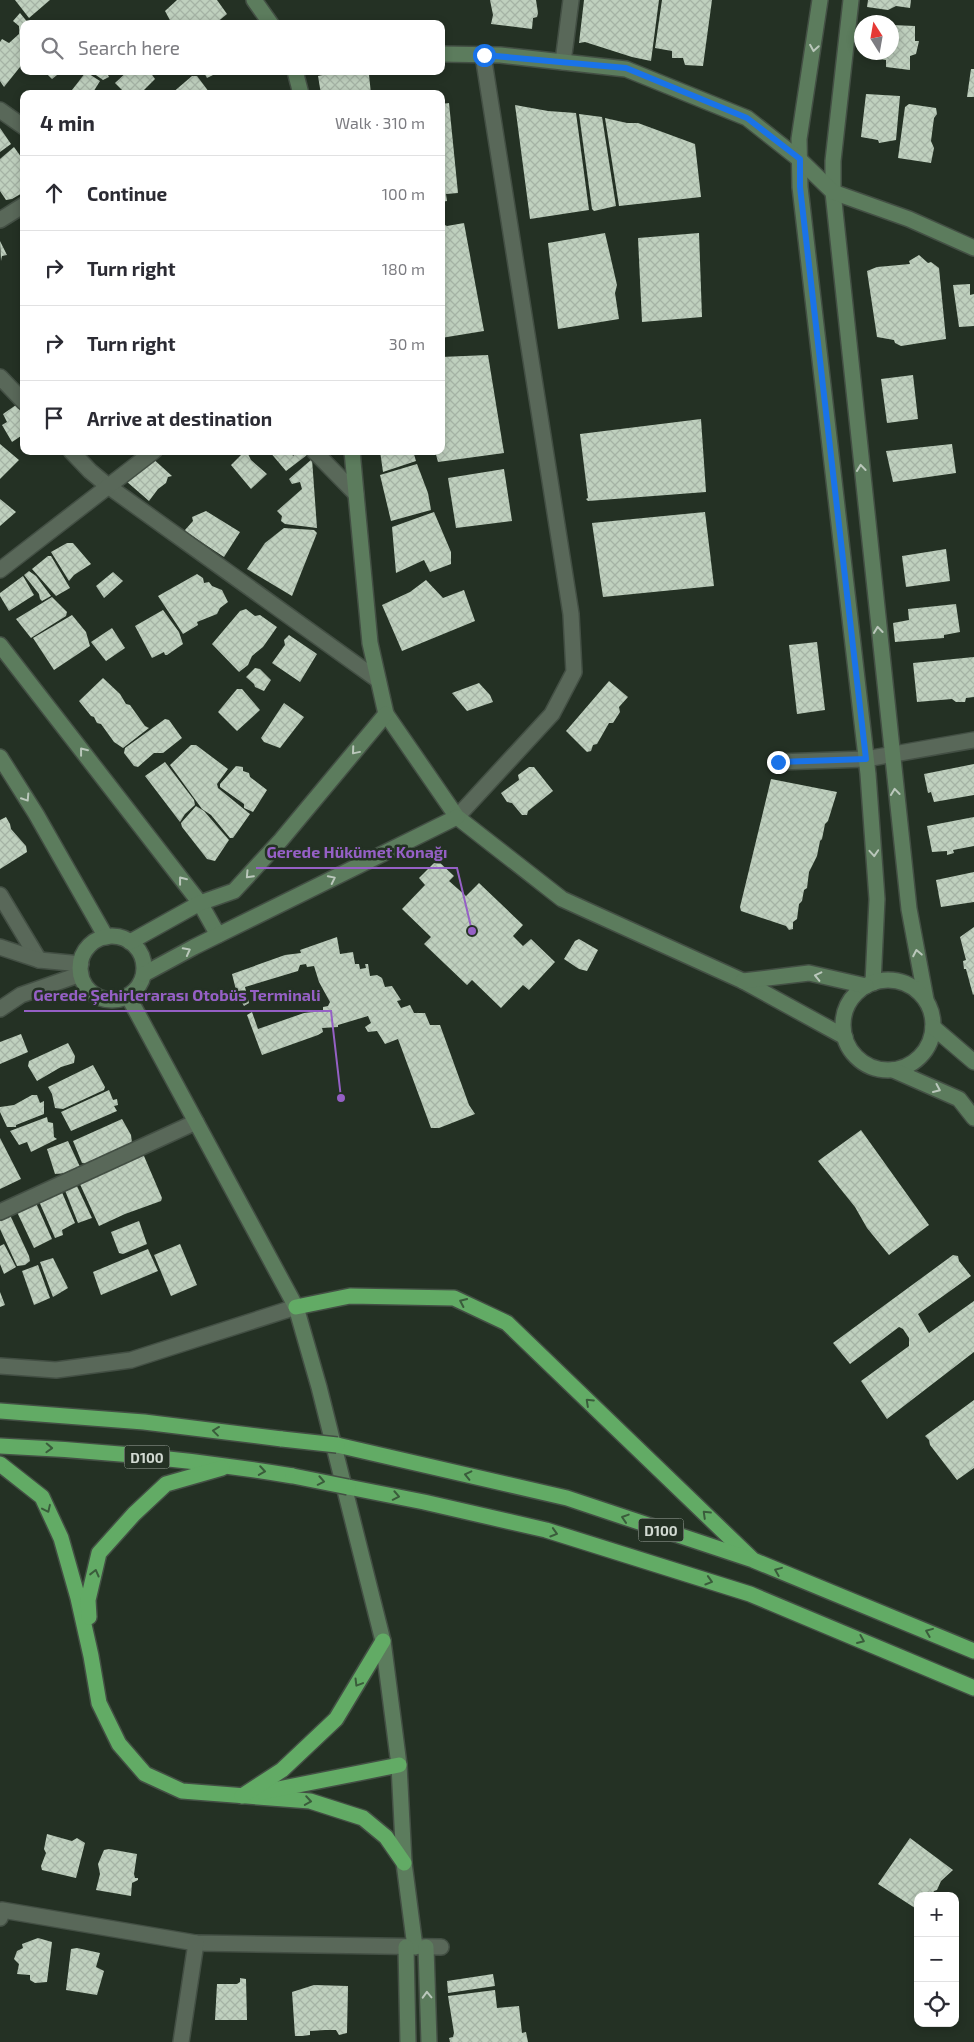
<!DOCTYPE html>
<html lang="en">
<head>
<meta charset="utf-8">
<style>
	:root { --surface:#fff; --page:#f2f2f3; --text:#2b2b33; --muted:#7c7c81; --line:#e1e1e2 }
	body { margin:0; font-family:"Exo 2",sans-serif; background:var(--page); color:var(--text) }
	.controls { position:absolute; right:15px; bottom:15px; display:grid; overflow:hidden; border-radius:10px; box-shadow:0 2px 8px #0003 }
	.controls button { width:45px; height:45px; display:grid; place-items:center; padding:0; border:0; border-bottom:1px solid var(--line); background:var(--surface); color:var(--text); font:25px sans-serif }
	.compass { position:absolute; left:854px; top:15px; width:45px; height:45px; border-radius:50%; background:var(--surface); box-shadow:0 2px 8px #0003; rotate:349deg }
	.stop { position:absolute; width:15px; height:15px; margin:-11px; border:4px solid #1a73e8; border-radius:50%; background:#fff }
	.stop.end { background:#1a73e8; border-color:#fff; box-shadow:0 1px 5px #0008 }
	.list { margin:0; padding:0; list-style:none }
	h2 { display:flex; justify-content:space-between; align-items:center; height:65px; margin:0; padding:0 20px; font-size:21px }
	h2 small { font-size:16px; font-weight:400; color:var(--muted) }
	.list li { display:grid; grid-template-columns:32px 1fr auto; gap:15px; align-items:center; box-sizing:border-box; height:75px; padding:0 20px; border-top:1px solid var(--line) }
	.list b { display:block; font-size:19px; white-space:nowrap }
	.list em { font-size:16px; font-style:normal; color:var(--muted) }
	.icon { flex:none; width:28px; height:28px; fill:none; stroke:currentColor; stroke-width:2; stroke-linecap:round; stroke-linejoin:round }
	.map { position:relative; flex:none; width:974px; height:2042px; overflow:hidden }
	.search { position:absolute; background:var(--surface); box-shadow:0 2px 8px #0003; left:20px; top:20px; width:425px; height:55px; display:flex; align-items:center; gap:12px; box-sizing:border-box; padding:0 18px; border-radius:10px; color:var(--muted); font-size:19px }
	.panel { position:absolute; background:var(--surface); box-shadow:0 2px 8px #0003; left:20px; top:90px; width:425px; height:365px; border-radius:10px }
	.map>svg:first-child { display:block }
	.building { fill:url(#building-cross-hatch) }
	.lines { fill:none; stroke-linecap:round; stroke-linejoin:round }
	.street-casing { stroke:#434f44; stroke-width:18 }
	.secondary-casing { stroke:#434f44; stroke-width:18 }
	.highway-casing { stroke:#434f44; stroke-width:18 }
	.street { stroke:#596859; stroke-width:15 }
	.secondary { stroke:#5c7c5d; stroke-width:15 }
	.highway { stroke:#62ab65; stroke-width:15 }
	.highway-bridge-casing { stroke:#434f44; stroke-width:18; stroke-linecap:butt }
	.highway-bridge { stroke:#62ab65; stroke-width:15 }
	.oneway { stroke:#bac7bb }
	.oneway2 { stroke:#3a5c3b }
	.route { stroke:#1a73e8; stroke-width:6 }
	.labels { text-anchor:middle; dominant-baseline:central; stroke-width:5; stroke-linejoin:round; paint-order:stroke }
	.shield { fill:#243124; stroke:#9ea79e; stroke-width:1 }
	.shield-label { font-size:14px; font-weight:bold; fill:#d2dad2 }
	.leader { fill:none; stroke:#9560c5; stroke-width:2 }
	.callout-dot { fill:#9560c5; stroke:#243124; stroke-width:2 }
	.callout-label { font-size:16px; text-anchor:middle; font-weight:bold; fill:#9560c5; stroke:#243124; stroke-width:5; stroke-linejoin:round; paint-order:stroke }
</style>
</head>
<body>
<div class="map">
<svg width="974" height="2042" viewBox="0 0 974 2042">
	<defs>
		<pattern id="building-cross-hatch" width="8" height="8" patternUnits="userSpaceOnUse" patternTransform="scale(1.25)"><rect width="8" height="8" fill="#bfd0be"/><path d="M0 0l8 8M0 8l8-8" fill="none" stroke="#a5b3a5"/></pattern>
	</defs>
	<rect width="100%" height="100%" fill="#243124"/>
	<g class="building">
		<path d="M15 0H50L29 18Z"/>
		<path d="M177 0H217L227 14 215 24H172L165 11Z"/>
		<path d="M490 0H536L538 13 537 17 533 18 532 29 491 24 493 15Z"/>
		<path d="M584 0H659L651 61 632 57 585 42 579 43Z"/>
		<path d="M662 0H712L703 66 685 65 683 58H672V51L655 48Z"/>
		<path d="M868 0H911L910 8 896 6 888 10 867 7Z"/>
		<path d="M20 13 29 24H24V62L4 87 0 81V42L2 39 9 43 19 34V26L13 21Z"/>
		<path d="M892 25 915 26V41H919L916 54 910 56V70L886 67V60L865 57 866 52H892Z"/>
		<path d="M971 69H974V97H967Z"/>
		<path d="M39 71H62L52 79 45 72 42 74Z"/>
		<path d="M90 71H106L109 77 103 80Z"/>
		<path d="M128 71 150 72 155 79 140 94H126L115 83Z"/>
		<path d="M203 71H221L207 78Z"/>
		<path d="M86 72 100 81 92 94H78L72 90Z"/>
		<path d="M323 75H369L371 94H321L318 76Z"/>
		<path d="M192 76H197L209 92 171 94Z"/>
		<path d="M866 94 900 96 896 140 879 143 878 140 861 137Z"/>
		<path d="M449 103 458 193 446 194 447 201 441 202V104Z"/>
		<path d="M909 104 936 108 937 114 934 118 931 141 934 148 931 163 898 158 905 107Z"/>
		<path d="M515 105 548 111 576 113 589 210 530 219Z"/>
		<path d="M579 114 602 117 616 206 594 211 592 209Z"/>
		<path d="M605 118 627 123H638L695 144 701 197 619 206Z"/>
		<path d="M0 128 11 144 0 152Z"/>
		<path d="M14 147 24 161V192L12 199 6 200 0 191V159Z"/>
		<path d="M441 223 447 226 464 223 484 331 441 338Z"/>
		<path d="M605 233 617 285 615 293 619 319 558 329 548 243Z"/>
		<path d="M699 233 702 317 642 322 638 238Z"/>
		<path d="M0 241 7 255 2 256 1 261Z"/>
		<path d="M919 255 928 263 931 262 939 268 946 339 901 346 895 343 894 340 877 337 867 271 877 267 910 264 909 261Z"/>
		<path d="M970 284V295L974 294V326L959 327 953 285Z"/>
		<path d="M488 355 504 453 438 462 435 451H441V357Z"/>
		<path d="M913 375 918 419 887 423 881 379Z"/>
		<path d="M16 405 24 415V434L12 442 2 425 7 422 3 414Z"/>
		<path d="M701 419 706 492 588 501 586 499 588 498 580 434Z"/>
		<path d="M0 444 19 460 0 479Z"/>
		<path d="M952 444 956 473 893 482 886 451Z"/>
		<path d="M269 451H291L293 456 298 451H304L307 455 286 471Z"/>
		<path d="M380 451H413L416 461 383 472Z"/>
		<path d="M243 453 248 454 251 460 267 474 251 489 231 465Z"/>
		<path d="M150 456 172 476 168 477 166 483 158 489 149 501 126 481Z"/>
		<path d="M312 459 317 528 285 524 281 521 282 516 277 511 302 489 300 482 292 484 289 479Z"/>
		<path d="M417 464 428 493 431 510 391 521 380 475Z"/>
		<path d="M504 469 512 521 456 528 448 478Z"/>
		<path d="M0 499 16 512 0 526Z"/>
		<path d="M206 511 240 532 224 557 186 532 185 530 193 521 192 517Z"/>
		<path d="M434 512 451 552V564L430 572 424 560 396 573 392 527Z"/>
		<path d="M705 512 714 586 603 597 592 523Z"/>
		<path d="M284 528 314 530 317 533 292 596 247 569 265 543Z"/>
		<path d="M67 543H73L91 564 74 575 69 581 51 552Z"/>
		<path d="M946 549 950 581 906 587 902 556Z"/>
		<path d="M48 556H51L70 588 56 596 32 569Z"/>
		<path d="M29 571 36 576 51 596 42 601 40 599 39 594 24 575Z"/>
		<path d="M113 572 123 581 104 598 96 586Z"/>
		<path d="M197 574 203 578 204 583 209 582 212 586 222 590 228 602 220 608 217 614 197 622 198 625 183 634 158 596Z"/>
		<path d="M23 576 34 595 9 611 0 596V593Z"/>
		<path d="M426 580 443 598 464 590 475 621 402 651 382 605 410 592Z"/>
		<path d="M52 597 67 612 66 616 31 638 16 619Z"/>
		<path d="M956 604 960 632 944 635V638L895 642 893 623 909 620 908 609Z"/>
		<path d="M246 609 255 616 260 615 277 627 263 647 252 656 248 665 239 672 212 644 240 611Z"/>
		<path d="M163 610 179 632 183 644 167 655H165L164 652 152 658 135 626Z"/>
		<path d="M72 615 86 632 90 646 54 670 33 638Z"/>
		<path d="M112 628 125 648 106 661 91 642Z"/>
		<path d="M289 635 317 654 300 682 272 663 285 645 284 640Z"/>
		<path d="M817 642 825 710 797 714 789 645Z"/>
		<path d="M974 657V697L966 698 965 702H956L952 699 917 702 913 663Z"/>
		<path d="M255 668 260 669 271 680 264 691 255 687 254 684 246 677Z"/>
		<path d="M103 678 120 694 126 704 130 705 145 726 149 728 123 748 114 742 101 724 97 723 94 717 91 716 79 701Z"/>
		<path d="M609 681 628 697 619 707 620 712 613 723H609L597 744 593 745 591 751 587 752 566 731Z"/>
		<path d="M479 683 490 695 493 702 467 711 452 693Z"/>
		<path d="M237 689H242L260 710 237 731 218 712Z"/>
		<path d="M284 703 304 717 280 748 264 742 261 738Z"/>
		<path d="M165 719 169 720 182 738 163 753H154L138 767 134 766 124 753 125 748Z"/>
		<path d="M191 745H196L228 769 217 784 218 788 250 814 233 838H230L211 815 202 809 170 765Z"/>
		<path d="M165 762 194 800 195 805 185 814 180 822 145 776Z"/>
		<path d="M974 764V795L934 802 931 792 928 793 924 774Z"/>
		<path d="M236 766 243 767V771L249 773 250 777 267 790 253 812 244 808V804L220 787V784Z"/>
		<path d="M529 767H534L553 791 528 811 527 815H522L512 803 507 802 501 793 519 780 518 775Z"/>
		<path d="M771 779 837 792 828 821 825 824 822 839 820 841 817 856 809 872 807 888 804 890 802 901 799 904 797 919 793 922V929L789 930 786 926 741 911 740 907Z"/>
		<path d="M196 806 204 811 229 840 215 861 207 859 182 827 181 823Z"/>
		<path d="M6 817 10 824 11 829 26 846 27 852 0 869V820Z"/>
		<path d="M974 817V846L953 850 954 853 947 855V851L932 852 927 826Z"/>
		<path d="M437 860 454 876 449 881 466 896 479 883 523 925 513 936 523 946 531 939 555 962 529 990 523 985 501 1008 472 980 467 985 424 944 431 937 402 909 425 885 419 878Z"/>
		<path d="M974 872V902L941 907 936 880Z"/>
		<path d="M974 927V994L973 995 966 969H964L963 961 966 960 960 937Z"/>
		<path d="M337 937 340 954 353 952 355 964H359L360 969 366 968 365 964H368L370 976 377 975 382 978 385 987 392 986 401 1000 397 1001 401 1008 410 1005 414 1013H425L430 1025H440L469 1105 475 1114 439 1128H431L398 1039 385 1044 377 1031 368 1032 365 1027 371 1023 368 1016 338 1025V1027L322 1028 323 1032 318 1035 262 1055 247 1015 252 1012 258 1029 304 1013 323 1011V1007L328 1006 330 1002 319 982 314 966 307 967 306 964 300 965 298 971 245 987 249 1003 244 1006 237 994 232 974 285 955 301 953 300 950Z"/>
		<path d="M579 939 598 950 587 971 579 969 564 959 575 941Z"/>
		<path d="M21 1034 28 1052 0 1064V1042Z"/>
		<path d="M68 1043 75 1056 74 1063 61 1067 37 1081 28 1066 29 1061Z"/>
		<path d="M93 1065 105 1087 104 1090 63 1109 55 1108 52 1094 48 1087Z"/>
		<path d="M109 1090 113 1100 117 1099 118 1105 114 1106 117 1111 71 1131 61 1112Z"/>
		<path d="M32 1095H37L40 1103 44 1101V1114L16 1125V1127H7L0 1112V1107L14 1105Z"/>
		<path d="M47 1117 48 1122 53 1123 54 1137 57 1139 31 1152 27 1142 19 1145 10 1131Z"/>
		<path d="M122 1119 131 1135 132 1143 89 1164 82 1163 73 1141Z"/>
		<path d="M861 1130 929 1225 889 1255 867 1228 855 1207 818 1161Z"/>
		<path d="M0 1138 21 1179 0 1189Z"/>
		<path d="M68 1141 81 1169 78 1172 55 1174 47 1149Z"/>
		<path d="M140 1156H144L162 1198 161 1201 125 1214 99 1226 79 1182Z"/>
		<path d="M76 1184 92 1218 78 1223 64 1188Z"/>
		<path d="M61 1190 75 1223 62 1230 63 1235 55 1238 38 1199Z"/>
		<path d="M36 1203 52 1239 34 1248 17 1212Z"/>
		<path d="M10 1215 29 1256 30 1261 25 1265 17 1266 0 1229V1219Z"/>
		<path d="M139 1221 147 1244 123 1254 119 1253 111 1232Z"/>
		<path d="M4 1244 16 1267 4 1274 0 1264V1246Z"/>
		<path d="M180 1244 197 1285 171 1296 154 1255Z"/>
		<path d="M148 1249 158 1271 101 1295 93 1272Z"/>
		<path d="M953 1255 958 1256 959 1261 971 1276 918 1314 929 1333 974 1301V1352L887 1419 861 1381 909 1346V1338L903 1329 899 1327 850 1364 833 1343Z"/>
		<path d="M53 1258 68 1288 53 1297 40 1262Z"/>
		<path d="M38 1265 50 1298 34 1305 22 1271Z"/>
		<path d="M0 1292 5 1305 0 1307Z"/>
		<path d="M974 1400V1468L957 1480 930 1445 929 1440 925 1436Z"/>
		<path d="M47 1834 72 1841 77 1838 85 1843 76 1878 42 1870 41 1866 46 1853 44 1849Z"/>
		<path d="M910 1838 953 1870 941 1881 937 1890 934 1891 931 1896H918V1910L878 1884Z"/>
		<path d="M109 1849 137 1854 134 1874 135 1878H138V1880L132 1883 131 1896 96 1890 100 1874 98 1864 104 1850Z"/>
		<path d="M38 1938 52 1942 47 1982 35 1983 30 1980V1975L17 1974 19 1964 14 1959 17 1951 23 1948 22 1944Z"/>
		<path d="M77 1948 100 1953 96 1967 104 1971 97 1995 66 1990 71 1949Z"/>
		<path d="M493 1974 495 1986 448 1993 447 1981Z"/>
		<path d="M240 1978 246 1979 247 2020H215L217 1984H237L240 1982Z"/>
		<path d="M314 1985 348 1986 347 2033 339 2035 336 2030H325L310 2031V2035L302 2036H295L292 1992Z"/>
		<path d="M495 1990 497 2008 519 2006 522 2033 526 2032 528 2042H450L449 2038 453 2037 454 2033 448 1996Z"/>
	</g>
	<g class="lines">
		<defs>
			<g id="street">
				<path d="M563 62 571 0"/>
				<path d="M0 110 24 127"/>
				<path d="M0 220 24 205"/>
				<path d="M0 377 24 402"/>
				<path d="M71 451 90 471 108 486 378 680"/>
				<path d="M314 451 356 494"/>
				<path d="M0 570 154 451"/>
				<path d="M778 762 866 759 974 740"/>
				<path d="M457 817 552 714 574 672 571 614 483 55"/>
				<path d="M0 895 39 960"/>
				<path d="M0 947 39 960 81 964"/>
				<path d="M0 1009 21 995 81 974"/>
				<path d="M0 1212 196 1122"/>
				<path d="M0 1366 56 1370 131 1360 296 1307"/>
				<path d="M0 1918 2 1910 196 1943 441 1947"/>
				<path d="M181 2042 196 1943"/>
			</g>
			<g id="secondary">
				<path d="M254 0 271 24"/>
				<path d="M820 0 799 139 800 187 868 774 877 899 873 983"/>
				<path d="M851 0 833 161V192L909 909 926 1000"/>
				<path d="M441 54 500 55 626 69 747 118 799 159 833 192 909 219 974 248"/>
				<path d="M295 71 301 94"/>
				<path d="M352 451 370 643 386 714 457 817 562 899 743 981 845 1037"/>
				<path d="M0 645 200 903 218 935"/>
				<path d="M0 757 36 814 106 937"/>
				<circle cx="112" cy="968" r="32"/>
				<path d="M130 942 200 903 234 891 281 840 386 714"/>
				<path d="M144 974 194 947 457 817"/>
				<circle cx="888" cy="1025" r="45"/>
				<path d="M743 981 809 973 866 986"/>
				<path d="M128 996 296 1307 319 1387 383 1641 399 1765 404 1863 415 1947"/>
				<path d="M933 1027 974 1062"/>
				<path d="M893 1070 959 1099 974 1118"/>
				<path d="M406 1947 408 2042"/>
				<path d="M426 1947 429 2042"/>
			</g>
			<g id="highway">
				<path d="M296 1307 350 1296 454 1298 507 1323 751 1558"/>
				<path d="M0 1411 144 1422 282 1439"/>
				<path d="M337 1445 567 1498 753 1560 974 1651"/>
				<path d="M0 1446C98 1450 196 1460 293 1476"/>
				<path d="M0 1464 42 1497 61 1538 78 1598 91 1656 99 1703 119 1744 145 1774 182 1791 310 1801 363 1818 386 1837 404 1863"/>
				<path d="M348 1487 424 1502 546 1530 750 1594 974 1688"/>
				<path d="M89 1617 88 1600 99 1553 134 1514 166 1484 222 1468"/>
				<path d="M263 1792 399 1765"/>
				<path d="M242 1796 282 1770 336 1719 383 1641"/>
			</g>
		</defs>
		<use href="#street" class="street-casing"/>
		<use href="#secondary" class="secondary-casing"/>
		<use href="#highway" class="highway-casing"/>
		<use href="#street" class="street"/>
		<use href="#secondary" class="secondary"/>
		<use href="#highway" class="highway"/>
		<defs>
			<g id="highway-bridge">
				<path d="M282 1439 337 1445"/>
				<path d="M293 1476 348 1487"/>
			</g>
		</defs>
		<use href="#highway-bridge" class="highway-bridge-casing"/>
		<use href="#highway-bridge" class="highway-bridge"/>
	</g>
	<defs><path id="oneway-chevron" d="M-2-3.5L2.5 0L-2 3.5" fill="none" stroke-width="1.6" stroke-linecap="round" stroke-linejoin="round" transform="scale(1.25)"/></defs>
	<g class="oneway">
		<use href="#oneway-chevron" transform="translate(814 48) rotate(99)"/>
		<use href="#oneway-chevron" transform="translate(861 468) rotate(-96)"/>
		<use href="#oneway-chevron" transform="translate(878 630) rotate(-96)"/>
		<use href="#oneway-chevron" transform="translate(83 751) rotate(-128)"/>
		<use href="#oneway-chevron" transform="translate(355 751) rotate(130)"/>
		<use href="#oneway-chevron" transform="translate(895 792) rotate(-96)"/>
		<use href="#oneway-chevron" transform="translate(26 798) rotate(57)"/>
		<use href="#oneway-chevron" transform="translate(874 853) rotate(86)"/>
		<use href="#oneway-chevron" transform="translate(249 875) rotate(133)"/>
		<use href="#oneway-chevron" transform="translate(332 879) rotate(-26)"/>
		<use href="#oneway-chevron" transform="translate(182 880) rotate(-128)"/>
		<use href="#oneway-chevron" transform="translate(187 951) rotate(-28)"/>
		<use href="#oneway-chevron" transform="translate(917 953) rotate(-101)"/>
		<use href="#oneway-chevron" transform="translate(818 976) rotate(-167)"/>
		<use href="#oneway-chevron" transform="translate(937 1089) rotate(24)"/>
		<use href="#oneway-chevron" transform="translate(427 1995) rotate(-92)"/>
	</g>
	<g class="oneway2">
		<use href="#oneway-chevron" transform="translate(463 1302) rotate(-155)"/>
		<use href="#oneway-chevron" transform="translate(589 1402) rotate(-137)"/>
		<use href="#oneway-chevron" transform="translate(216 1431) rotate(-173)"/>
		<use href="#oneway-chevron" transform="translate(49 1448) rotate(2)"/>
		<use href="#oneway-chevron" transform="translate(262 1471) rotate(9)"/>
		<use href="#oneway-chevron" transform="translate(468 1475) rotate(-167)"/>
		<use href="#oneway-chevron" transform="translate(321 1481) rotate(11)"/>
		<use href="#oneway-chevron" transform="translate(396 1496) rotate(11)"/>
		<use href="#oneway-chevron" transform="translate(47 1509) rotate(65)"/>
		<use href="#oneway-chevron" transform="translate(706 1514) rotate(-136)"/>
		<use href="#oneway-chevron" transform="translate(625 1518) rotate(-162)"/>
		<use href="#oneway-chevron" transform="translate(554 1533) rotate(17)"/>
		<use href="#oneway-chevron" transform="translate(778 1571) rotate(-158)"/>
		<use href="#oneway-chevron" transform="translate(95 1573) rotate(-76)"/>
		<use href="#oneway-chevron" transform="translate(709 1581) rotate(17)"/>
		<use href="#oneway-chevron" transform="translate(929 1632) rotate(-158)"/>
		<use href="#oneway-chevron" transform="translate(861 1640) rotate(23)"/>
		<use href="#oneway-chevron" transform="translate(358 1683) rotate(121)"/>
		<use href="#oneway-chevron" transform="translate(308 1801) rotate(9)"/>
	</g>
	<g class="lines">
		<path class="route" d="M484 55 626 68 747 118 800 159V187L866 759 778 762"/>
	</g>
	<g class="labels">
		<g class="shield">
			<rect x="124.5" y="1445.5" width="45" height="23" rx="4"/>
			<rect x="638.5" y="1518.5" width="45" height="23" rx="4"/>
		</g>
		<g class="shield-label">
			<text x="147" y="1457">D100</text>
			<text x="661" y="1530">D100</text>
		</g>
	</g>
	<path class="leader" d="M472 931L457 868H256M341 1098L331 1011H24"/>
	<g class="callout-dot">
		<circle cx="472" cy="931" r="5"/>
		<circle cx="341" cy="1098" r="5"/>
	</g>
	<g class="callout-label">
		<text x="357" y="858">Gerede Hükümet Konağı</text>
		<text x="177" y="1001">Gerede Şehirlerarası Otobüs Terminali</text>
	</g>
</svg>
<div class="controls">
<button>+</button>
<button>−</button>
<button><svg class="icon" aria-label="locate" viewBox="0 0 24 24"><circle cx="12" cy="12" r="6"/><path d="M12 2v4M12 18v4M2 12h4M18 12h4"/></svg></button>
</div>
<svg class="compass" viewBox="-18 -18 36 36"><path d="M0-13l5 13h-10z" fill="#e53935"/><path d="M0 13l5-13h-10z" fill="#7c7c81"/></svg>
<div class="stop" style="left:484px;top:55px"></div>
<div class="stop end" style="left:778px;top:762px"></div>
<div class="search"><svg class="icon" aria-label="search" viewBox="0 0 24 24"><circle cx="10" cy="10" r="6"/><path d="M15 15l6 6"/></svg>Search here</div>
<section class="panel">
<h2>4 min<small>Walk · 310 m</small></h2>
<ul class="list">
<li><svg class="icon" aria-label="ahead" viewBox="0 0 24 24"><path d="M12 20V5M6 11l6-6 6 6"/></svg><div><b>Continue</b></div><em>100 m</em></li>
<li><svg class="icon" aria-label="right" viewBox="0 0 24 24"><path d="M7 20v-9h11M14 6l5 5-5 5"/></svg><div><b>Turn right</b></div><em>180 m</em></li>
<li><svg class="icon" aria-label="right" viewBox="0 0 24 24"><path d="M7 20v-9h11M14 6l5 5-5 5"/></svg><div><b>Turn right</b></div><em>30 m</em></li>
<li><svg class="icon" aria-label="arrive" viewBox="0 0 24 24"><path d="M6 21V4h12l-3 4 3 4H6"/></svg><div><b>Arrive at destination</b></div></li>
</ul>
</section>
</div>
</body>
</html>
